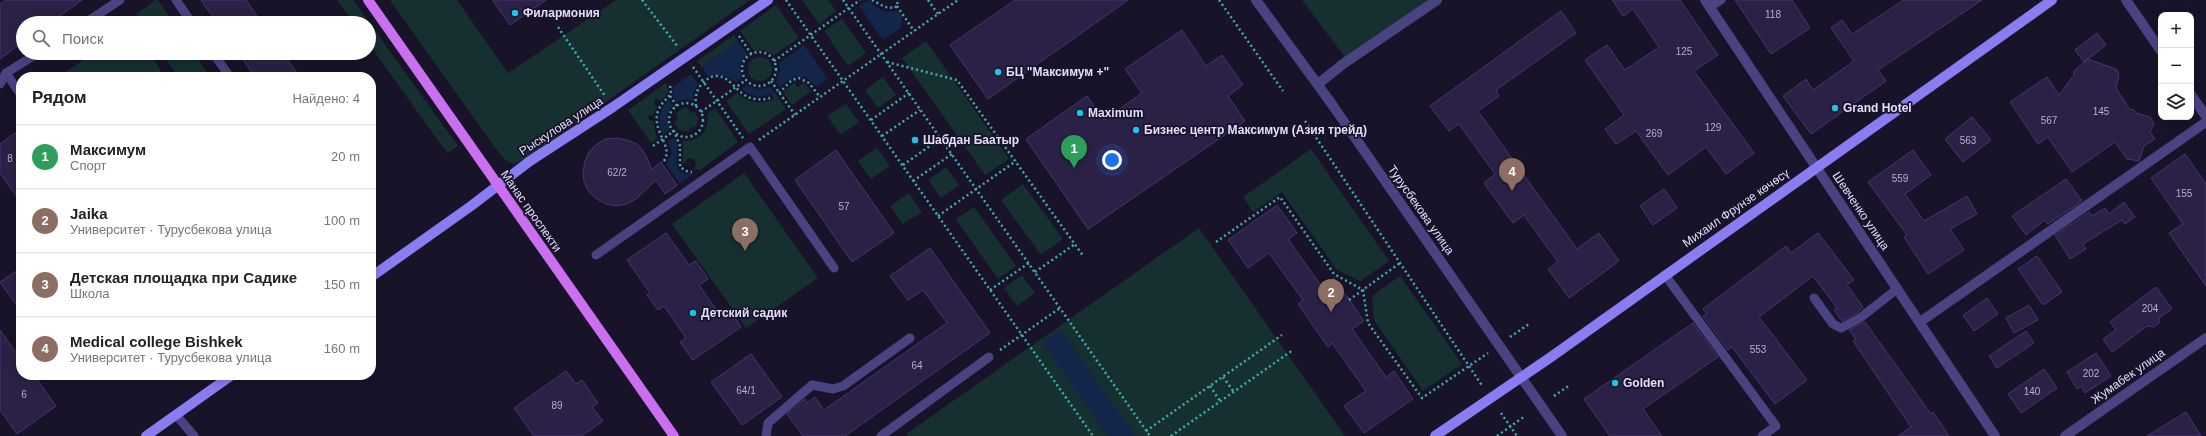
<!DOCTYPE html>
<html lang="ru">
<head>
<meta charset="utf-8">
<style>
	:root { --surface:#fff; --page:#f2f2f2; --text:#222; --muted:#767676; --line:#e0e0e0; --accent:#d93025 }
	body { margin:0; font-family:Arial,sans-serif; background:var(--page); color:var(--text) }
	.controls { position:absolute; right:12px; top:12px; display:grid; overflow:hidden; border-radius:8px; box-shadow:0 2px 10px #0003 }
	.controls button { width:36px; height:36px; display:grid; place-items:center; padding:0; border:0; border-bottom:1px solid var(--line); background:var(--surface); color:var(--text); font:20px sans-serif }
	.you { position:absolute; left:1112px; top:160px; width:14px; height:14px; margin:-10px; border:3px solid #fff; border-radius:50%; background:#1a73e8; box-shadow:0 0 0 6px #1a73e833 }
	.badge { display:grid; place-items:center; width:26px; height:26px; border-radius:50%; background:var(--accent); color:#fff; font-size:13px; font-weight:700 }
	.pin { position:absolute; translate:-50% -33px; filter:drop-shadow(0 1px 2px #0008) }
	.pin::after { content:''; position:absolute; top:21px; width:14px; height:12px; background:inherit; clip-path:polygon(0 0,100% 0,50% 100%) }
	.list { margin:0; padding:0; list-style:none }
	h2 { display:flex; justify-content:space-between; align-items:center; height:52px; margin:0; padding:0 16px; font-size:17px }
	h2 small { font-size:13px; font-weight:400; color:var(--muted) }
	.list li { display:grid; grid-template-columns:26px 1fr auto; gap:12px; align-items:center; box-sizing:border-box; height:64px; padding:0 16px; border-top:1px solid var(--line) }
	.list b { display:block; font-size:15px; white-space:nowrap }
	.list p { margin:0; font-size:13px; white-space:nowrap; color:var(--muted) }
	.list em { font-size:13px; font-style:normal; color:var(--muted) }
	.icon { flex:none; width:22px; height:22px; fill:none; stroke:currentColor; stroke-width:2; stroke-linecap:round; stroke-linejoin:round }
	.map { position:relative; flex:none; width:2206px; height:436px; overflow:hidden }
	.search { position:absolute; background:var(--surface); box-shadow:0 2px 10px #0003; left:16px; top:16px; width:360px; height:44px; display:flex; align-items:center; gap:10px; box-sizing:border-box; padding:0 14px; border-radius:22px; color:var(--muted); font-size:15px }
	.panel { position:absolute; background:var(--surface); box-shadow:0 2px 10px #0003; left:16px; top:72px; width:360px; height:308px; border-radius:16px }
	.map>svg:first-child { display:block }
	.green { fill:#163031 }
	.water { fill:#14254a }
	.building { fill:#2b2147; stroke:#463570 }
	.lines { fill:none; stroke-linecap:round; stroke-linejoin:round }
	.path { stroke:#3daeb0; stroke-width:2.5; stroke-dasharray:2 3; stroke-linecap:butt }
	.lane { stroke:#4a4382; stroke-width:9 }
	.street { stroke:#4a4382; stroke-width:10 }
	.secondary { stroke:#8a7df2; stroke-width:10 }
	.primary { stroke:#cb6ff1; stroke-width:10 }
	.poi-dot { fill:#1cc4e9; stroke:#181328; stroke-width:1.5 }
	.labels { text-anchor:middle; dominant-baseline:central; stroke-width:3.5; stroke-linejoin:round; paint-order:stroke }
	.number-label { font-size:10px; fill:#b5aecf }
	.poi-label { font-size:12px; font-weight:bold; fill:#e3ddfc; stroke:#181328; text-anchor:start }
	.street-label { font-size:12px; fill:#e3ddfc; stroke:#181328 }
</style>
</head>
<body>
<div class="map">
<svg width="2206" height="436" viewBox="0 0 2206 436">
	<rect width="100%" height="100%" fill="#181328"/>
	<g class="green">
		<path d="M156 0H158L174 23H142L136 14Z"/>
		<path d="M337 0H353L458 146 447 153 369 44V23H354Z"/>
		<path d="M390 0H457L508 73 616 0H750L528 157 515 164 506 161 493 145Z"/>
		<path d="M802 0H828L836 11 819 24Z"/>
		<path d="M1302 0H1433L1347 60Z"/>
		<path d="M776 5 799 38 774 55 763 50 754 51 740 31Z"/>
		<path d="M842 19 866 53 848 66 824 31Z"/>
		<path d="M734 35 738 41 702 67 697 61Z"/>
		<path d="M926 41 1009 159 985 175 902 58Z"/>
		<path d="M94 53H149L165 77H58Z"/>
		<path d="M162 53H194L210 77H178Z"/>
		<circle cx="760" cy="69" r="12"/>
		<path d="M883 77 896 95 878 108 865 90Z"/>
		<path d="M804 82 811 91 792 105 783 92 794 83 798 87Z"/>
		<path d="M666 83C671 91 667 95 661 101L657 99 655 100 654 104 657 106 654 114 648 116 649 120 653 121 657 138 651 143 628 110Z"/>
		<path d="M774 92 786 109 749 134 726 101 737 93C748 103 760 105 774 99L771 94Z"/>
		<path d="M846 104 859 122 841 135 827 116Z"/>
		<path d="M684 108H688L691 113 694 111 698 118 696 127 690 128 689 132 679 130 674 122 678 120 676 113Z"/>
		<path d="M715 108 738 142 700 170 694 169 696 164 694 159 688 158 684 164 683 163V141C699 142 710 130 707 114Z"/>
		<path d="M877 148 890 166 871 179 858 161Z"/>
		<path d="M1311 149 1389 261 1360 281 1337 270 1282 192 1253 212 1243 197Z"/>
		<path d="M946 167 959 185 941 198 928 180Z"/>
		<path d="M744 173 818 278 746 328 672 224Z"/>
		<path d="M1023 184 1063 239 1041 255 1001 200Z"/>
		<path d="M909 193 922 212 903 224 890 206Z"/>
		<path d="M974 207 1016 266 998 279 956 219Z"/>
		<path d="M1199 228 1345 436H908L906 434Z"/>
		<path d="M1022 275 1035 293 1017 306 1004 288Z"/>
		<path d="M1400 276 1462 364 1423 391 1374 320 1372 296Z"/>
	</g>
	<g class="water">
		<path d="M869 0C876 10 886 13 898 11L902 17 901 28 883 40 859 6Z"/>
		<path d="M738 41 747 54 740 65 742 78 736 82 723 75 708 76 702 67Z"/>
		<path d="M804 45 828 79 817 87 806 77 795 76 780 87 776 82 780 70 779 63Z"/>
		<path d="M691 74 698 84 694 92 693 101 684 99 677 102 672 95 673 87Z"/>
		<path d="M747 85 757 90 770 87 774 92C763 99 752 98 742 89Z"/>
		<path d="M669 100 673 105 667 115 669 130 663 134C656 122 659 109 669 100Z"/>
		<path d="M674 137C681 147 674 158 678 169L685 174 694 173 680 184 666 164 672 153 668 141Z"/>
		<path d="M1061 330 1135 436H1108L1043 343Z"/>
	</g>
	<g class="building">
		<path d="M6 0H82L50 23H23V42L0 59V4Z"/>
		<path d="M201 0H246L262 23H217Z"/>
		<path d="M492 0H546L510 25Z"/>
		<path d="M1015 0H1128L988 99 950 45Z"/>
		<path d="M1612 0H1680L1718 55 1694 71 1754 153 1726 174 1706 147 1668 175 1636 131 1616 144 1605 129 1624 115 1585 60 1607 45 1625 70 1659 47 1633 9 1623 16Z"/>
		<path d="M1735 0H1792L1810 28 1771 54Z"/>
		<path d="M1904 0H1982L1878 70 1886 81 1811 134 1783 96 1806 79 1813 90 1854 61 1831 28 1842 20 1852 34Z"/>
		<path d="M1561 11 1576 33 1496 90 1499 96 1478 111 1577 249 1599 233 1619 261 1569 298 1548 269 1558 262 1524 215 1513 223 1484 183 1495 174 1459 124 1449 131 1430 106Z"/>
		<path d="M1182 30 1206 66 1222 55 1243 85 1228 96 1245 121 1088 229 1026 139 1087 96 1104 120 1142 93 1125 69Z"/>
		<path d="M2097 33 2106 45 2084 62 2075 50Z"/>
		<path d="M238 53H283L300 77H255Z"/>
		<path d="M2088 59 2116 69 2119 74 2116 88 2130 110 2133 109 2136 113 2150 117 2154 124 2150 132 2155 139 2144 146 2139 161 2127 159 2115 142 2072 172 2048 137 2038 144 2010 102 2047 77 2059 95 2074 75V71Z"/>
		<path d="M1972 117 1991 140 1963 162 1945 139Z"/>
		<path d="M15 133 21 142V203L0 173V144Z"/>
		<path d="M617 138 627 140 637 144 644 152 652 169 661 162 677 185 665 194 656 180 636 199 627 204 616 206 606 204 597 199 589 192 584 182 583 172 585 161 589 152 597 144 606 139Z"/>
		<path d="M836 150 894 233 852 262 795 180Z"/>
		<path d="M1913 150 1931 175 1905 194 1924 221 1967 196 1977 214 1950 229 1964 250 1928 274 1904 237 1907 235 1868 182Z"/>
		<path d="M2185 154 2206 184V286L2169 233 2183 224 2151 178Z"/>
		<path d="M2066 179 2082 201 2048 224 2045 220 2026 235 2012 216Z"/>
		<path d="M1664 189 1677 208 1653 225 1640 206Z"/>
		<path d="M2124 202 2135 217 2125 224 2122 220 2083 244 2086 249 2070 259 2055 235 2089 212 2092 216 2105 208 2109 214Z"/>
		<path d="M1277 205 1297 233 1288 239 1322 287 1334 278 1364 321 1352 329 1386 377 1394 371 1413 399 1364 433 1344 406 1366 391 1332 343 1328 347 1298 304 1303 300 1269 253 1248 268 1228 240Z"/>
		<path d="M666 233 689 265 696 261 708 279 699 285 720 315 729 309 741 327 693 360 680 342 686 338 664 306 658 310 647 295 650 293 627 260Z"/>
		<path d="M1818 233 1854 280 1847 285 1863 307 1857 313 1842 321 1834 310 1837 308 1813 276 1759 317 1807 380 1775 404 1732 347 1728 350 1703 316 1707 314 1703 309 1786 246 1791 253Z"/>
		<path d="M930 248 990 333 845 436H803L787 414 805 399 807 403 815 397 824 410 947 323 923 290 908 300 890 276Z"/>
		<path d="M2037 256 2062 292 2043 305 2018 269Z"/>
		<path d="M21 268V312L0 282Z"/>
		<path d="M2156 287 2172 309 2160 317 2159 323 2154 327 2147 326 2112 352 2103 339 2116 330 2110 322Z"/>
		<path d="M1987 298 1998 314 1974 331 1963 315Z"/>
		<path d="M2029 305 2038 320 2014 333 2006 318Z"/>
		<path d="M1865 322 1931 414 1933 412 1949 436H1898L1911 427 1853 341 1856 339 1849 330Z"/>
		<path d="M1693 323 1718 357 1643 409 1662 436H1610L1584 399Z"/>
		<path d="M0 330 21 360V375H34L56 406 17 434 0 410Z"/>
		<path d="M2026 331 2034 343 1997 368 1989 356Z"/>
		<path d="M2096 353 2111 376 2085 393 2081 386 2077 389 2067 372Z"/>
		<path d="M751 354 782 397 742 425 711 382Z"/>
		<path d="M2044 369 2057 388 2021 413 2008 394Z"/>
		<path d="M566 371 576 384 582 380 598 403 592 407 603 421 582 436H534L514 408Z"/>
		<path d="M2186 412 2201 436H2147Z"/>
	</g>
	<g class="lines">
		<g class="path">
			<path d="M642 0 678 47"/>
			<path d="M786 0 1093 436"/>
			<path d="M843 0 1150 436"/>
			<path d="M872 0 885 7 895 8 898 4 895 0"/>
			<path d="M928 0 938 14"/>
			<path d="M1219 0 1283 91"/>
			<path d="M897 6 914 31"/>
			<path d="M558 27 605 96"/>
			<path d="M739 36 752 55"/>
			<circle cx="759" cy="69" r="17"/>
			<path d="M774 61 860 0"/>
			<path d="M887 62 957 80 1084 257"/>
			<path d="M693 67 743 138"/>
			<path d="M771 81 795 115"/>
			<path d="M779 93 792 80 799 78 809 83 820 97"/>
			<path d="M670 96 677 106"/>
			<circle cx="686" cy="120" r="17"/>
			<path d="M696 106C695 98 696 90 702 84 722 62 734 91 748 97 755 100 762 100 770 98"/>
			<path d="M701 112 746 80"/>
			<path d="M871 120 909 93"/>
			<path d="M1305 121 1483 387"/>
			<path d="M882 136 920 110"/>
			<path d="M759 140 958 0"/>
			<path d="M653 146 674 131 680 146V167L686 171 692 172"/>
			<path d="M664 161C674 146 651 131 658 111 661 103 666 100 671 94L670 84"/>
			<path d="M903 165 941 138"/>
			<path d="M913 181 952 154"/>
			<path d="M938 216 1016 161"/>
			<path d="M1216 242 1280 197 1334 274 1363 290 1368 323 1422 398 1488 353"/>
			<path d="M1035 272 1075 244"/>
			<path d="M990 290 1029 263"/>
			<path d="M1349 300 1400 263"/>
			<path d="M1510 337 1529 324"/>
			<path d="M1000 350 1060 308"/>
			<path d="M1223 377 1234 392"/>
			<path d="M1210 386 1220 401"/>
			<path d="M1554 396 1570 385"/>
			<path d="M1501 413 1517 436"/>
			<path d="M1146 431 1282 335"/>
			<path d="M1171 436 1293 350"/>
			<path d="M1497 436 1525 416"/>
		</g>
		<g class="lane">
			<path d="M176 0 192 23"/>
			<path d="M1710 7 1721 0"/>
			<path d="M85 23 120 0"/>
			<path d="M213 53 230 77"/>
			<path d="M6 73 21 95"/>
			<path d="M0 84 6 73 38 53"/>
			<path d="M596 255 750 147 834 268"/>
			<path d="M1665 275 1776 426 1762 436"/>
			<path d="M1814 298 1833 324 1841 328 1860 318 1897 289"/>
			<path d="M176 415 194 436"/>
			<path d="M766 436 768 423 812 385 833 389 843 386 910 338"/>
			<path d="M881 436 989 357"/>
		</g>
		<g class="street">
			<path d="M1256 0 1331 103 1562 436"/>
			<path d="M1705 0 1995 436"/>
			<path d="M2126 0 2161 51"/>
			<path d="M1318 84 1343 64 1437 0"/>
			<path d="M2191 95 2206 116"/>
			<path d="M1920 322 2206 122"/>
			<path d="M2065 436 2206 338"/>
		</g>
		<g class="secondary">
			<path d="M371 277 471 206 530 161 613 107 768 0"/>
			<path d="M146 436 232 375"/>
			<path d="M1435 436 1551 357 2052 0"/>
		</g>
		<path class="primary" d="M368 0 674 436"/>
	</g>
	<g class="poi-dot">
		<circle cx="515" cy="13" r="4"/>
		<circle cx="998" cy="72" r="4"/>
		<circle cx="1835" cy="108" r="4"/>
		<circle cx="1080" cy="113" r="4"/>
		<circle cx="1136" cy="130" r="4"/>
		<circle cx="915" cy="140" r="4"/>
		<circle cx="693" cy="313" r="4"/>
		<circle cx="1615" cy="383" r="4"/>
	</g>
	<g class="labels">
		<g class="number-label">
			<text x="1773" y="14">118</text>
			<text x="1684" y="51">125</text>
			<text x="2101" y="111">145</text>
			<text x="2049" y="120">567</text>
			<text x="1713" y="127">129</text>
			<text x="1654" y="133">269</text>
			<text x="1968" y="140">563</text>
			<text x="10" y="158">8</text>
			<text x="617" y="172">62/2</text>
			<text x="1900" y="178">559</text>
			<text x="2184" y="193">155</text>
			<text x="844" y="206">57</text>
			<text x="2150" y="308">204</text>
			<text x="1758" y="349">553</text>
			<text x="917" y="365">64</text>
			<text x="2091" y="373">202</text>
			<text x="746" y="390">64/1</text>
			<text x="2032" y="391">140</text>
			<text x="24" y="394">6</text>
			<text x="557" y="405">89</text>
		</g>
		<g class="poi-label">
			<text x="523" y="13">Филармония</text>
			<text x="1006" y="72">БЦ "Максимум +"</text>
			<text x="1843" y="108">Grand Hotel</text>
			<text x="1088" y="113">Maximum</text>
			<text x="1144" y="130">Бизнес центр Максимум (Азия трейд)</text>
			<text x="923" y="140">Шабдан Баатыр</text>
			<text x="701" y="313">Детский садик</text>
			<text x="1623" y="383">Golden</text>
		</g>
		<g class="street-label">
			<text transform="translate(561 126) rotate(-33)">Рыскулова улица</text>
			<text transform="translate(1736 208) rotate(-35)">Михаил Фрунзе көчөсү</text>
			<text transform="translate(1421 210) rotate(55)">Турусбекова улица</text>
			<text transform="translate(531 211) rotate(55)">Манас проспекти</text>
			<text transform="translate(1861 211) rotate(56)">Шевченко улица</text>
			<text transform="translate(2128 376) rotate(-35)">Жумабек улица</text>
		</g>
	</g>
</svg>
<div class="controls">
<button>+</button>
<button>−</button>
<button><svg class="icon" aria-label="layers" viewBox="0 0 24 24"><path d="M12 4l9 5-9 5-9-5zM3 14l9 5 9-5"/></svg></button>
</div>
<div class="you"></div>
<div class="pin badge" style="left:1074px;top:168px;background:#2e9e5b">1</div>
<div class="pin badge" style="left:1331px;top:312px;background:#8d6e63">2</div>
<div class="pin badge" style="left:745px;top:251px;background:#8d6e63">3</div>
<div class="pin badge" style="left:1512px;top:191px;background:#8d6e63">4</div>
<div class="search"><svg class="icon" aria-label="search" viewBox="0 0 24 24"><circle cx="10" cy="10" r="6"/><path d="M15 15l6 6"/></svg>Поиск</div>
<section class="panel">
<h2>Рядом<small>Найдено: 4</small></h2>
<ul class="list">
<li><span class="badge" style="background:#2e9e5b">1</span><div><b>Максимум</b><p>Спорт</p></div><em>20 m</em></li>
<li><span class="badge" style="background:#8d6e63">2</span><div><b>Jaika</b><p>Университет · Турусбекова улица</p></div><em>100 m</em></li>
<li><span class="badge" style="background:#8d6e63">3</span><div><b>Детская площадка при Садике</b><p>Школа</p></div><em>150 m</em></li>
<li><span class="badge" style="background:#8d6e63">4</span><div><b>Medical college Bishkek</b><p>Университет · Турусбекова улица</p></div><em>160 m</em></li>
</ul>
</section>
</div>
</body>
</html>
